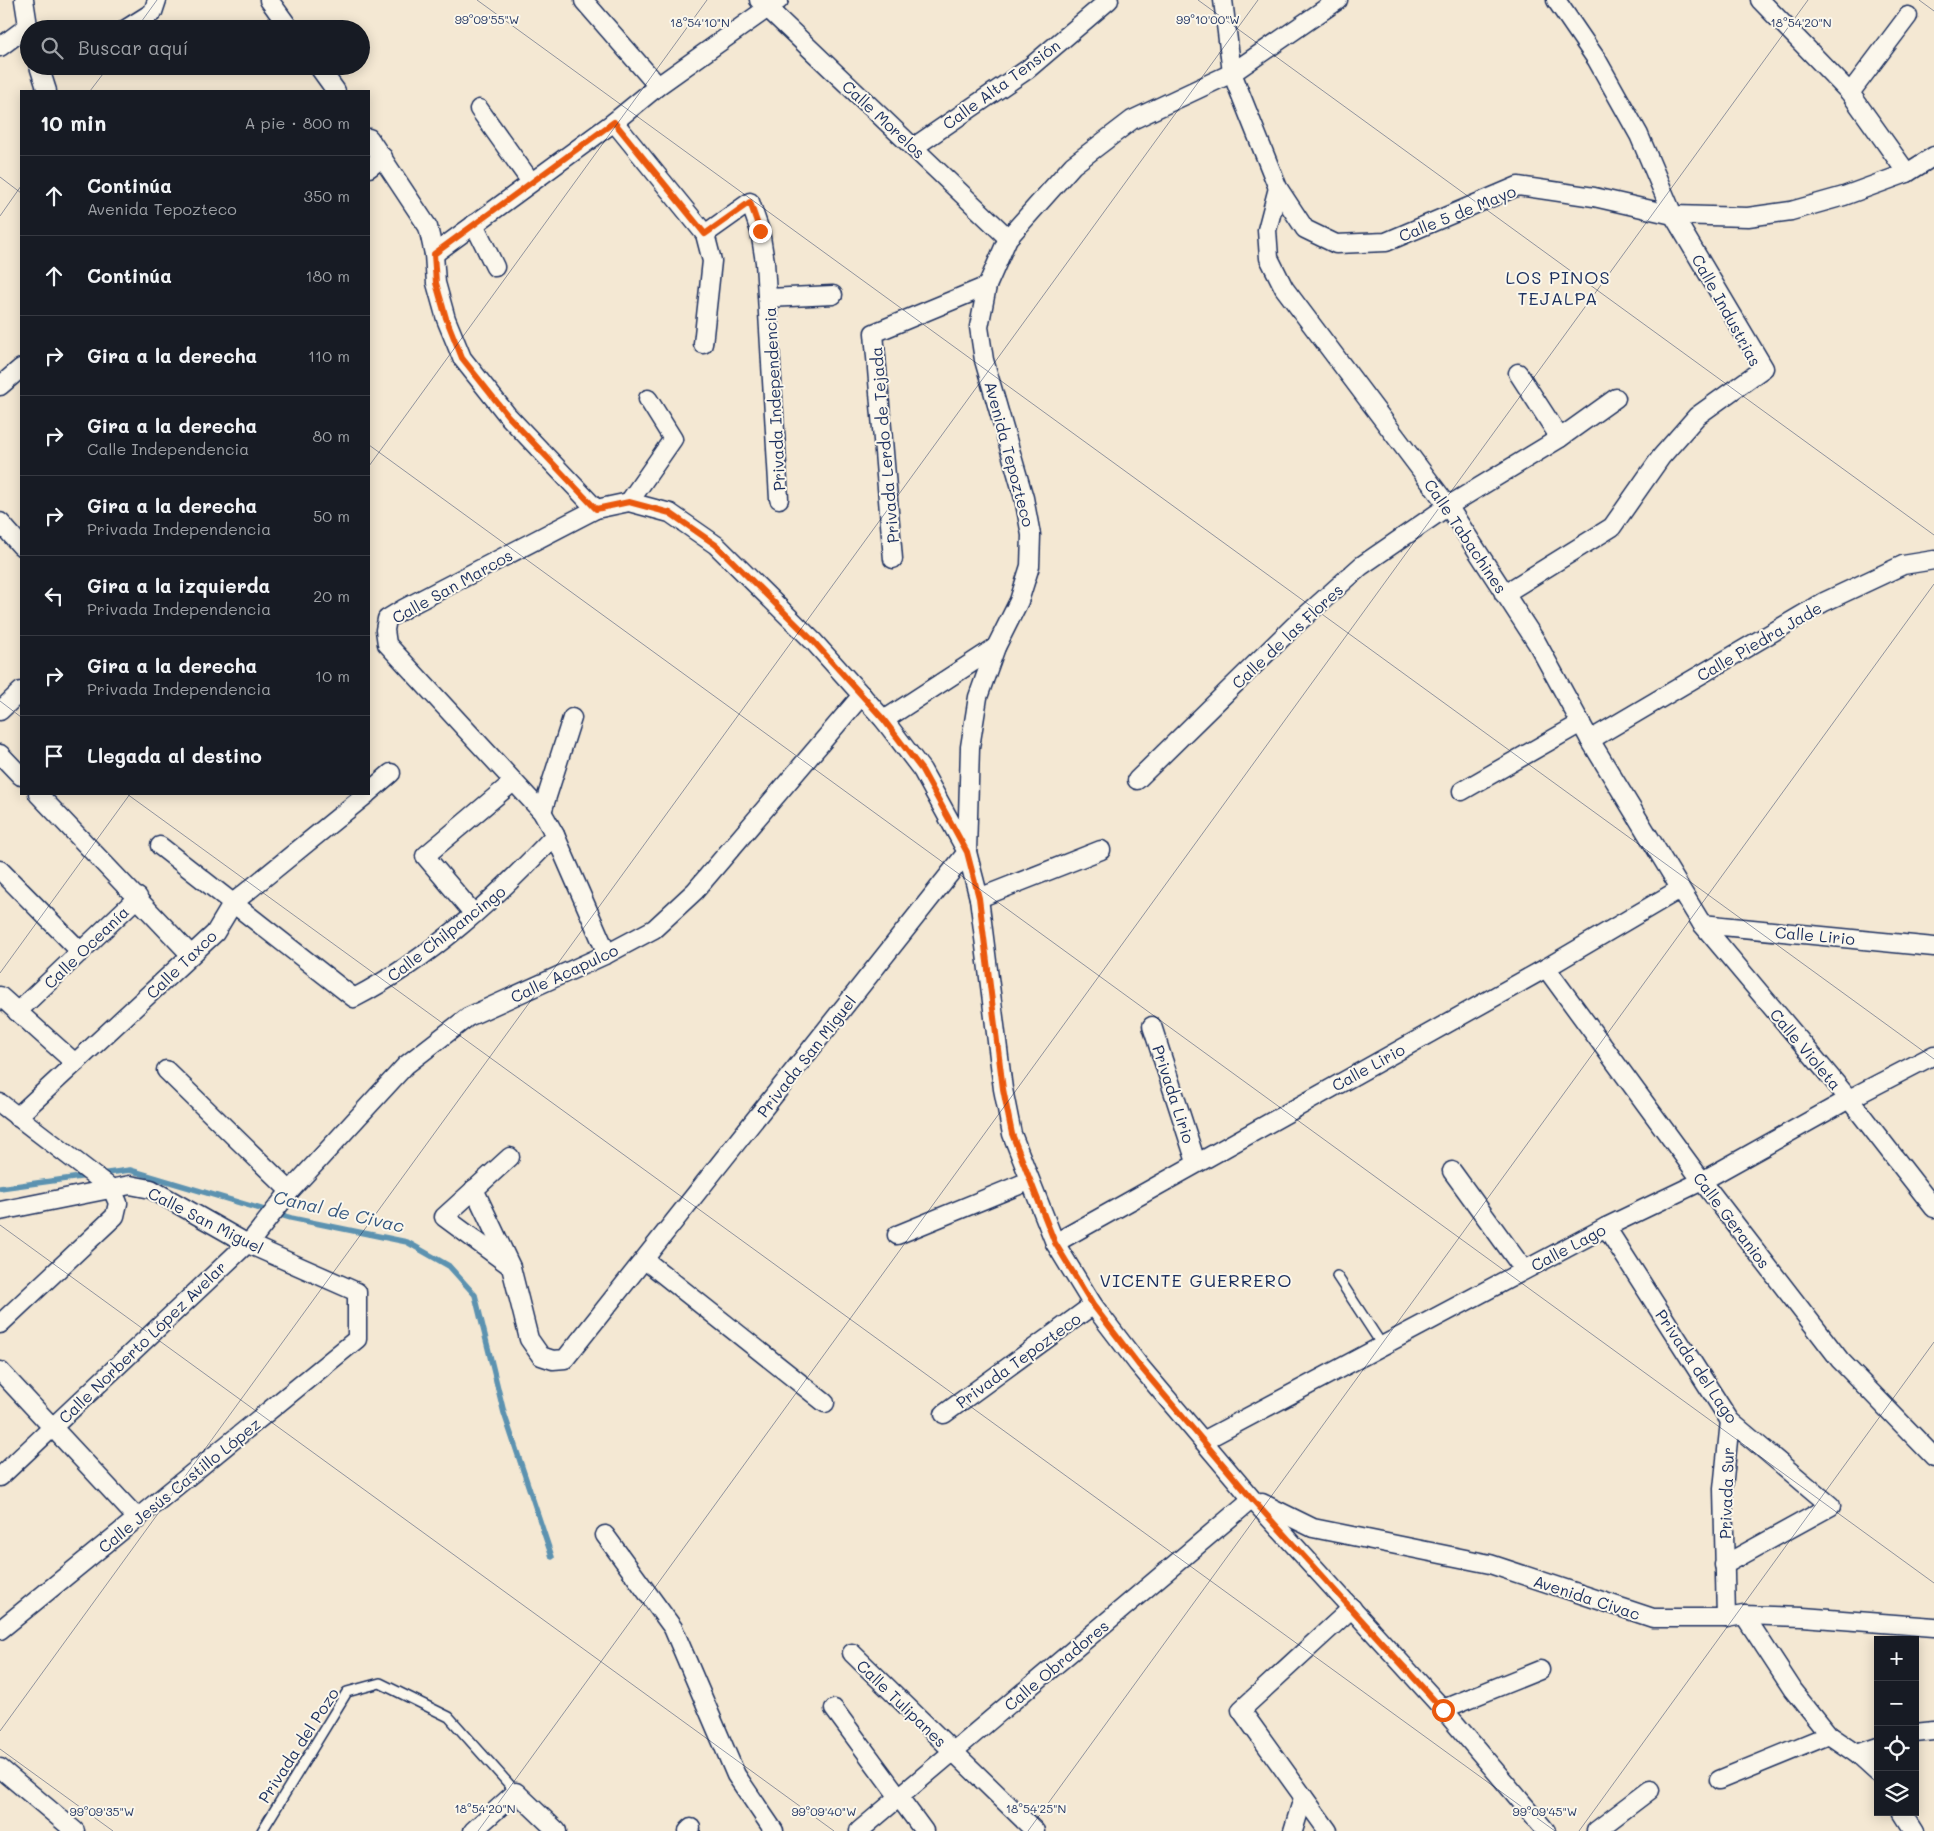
<!DOCTYPE html>
<html lang="es">
<head>
<meta charset="utf-8">
<style>
	:root { --surface:#171b24; --page:#242831; --text:#f1f3f6; --muted:#9ea1a6; --line:#363941 }
	body { margin:0; font-family:Mali,sans-serif; background:var(--page); color:var(--text) }
	.controls { position:absolute; right:15px; bottom:15px; display:grid; overflow:hidden; border-radius:0px; box-shadow:0 2px 12px #0003 }
	.controls button { width:45px; height:45px; display:grid; place-items:center; padding:0; border:0; border-bottom:1px solid var(--line); background:var(--surface); color:var(--text); font:25px sans-serif }
	.stop { position:absolute; width:15px; height:15px; margin:-11px; border:4px solid #ea580c; border-radius:50%; background:#fff }
	.stop.end { background:#ea580c; border-color:#fff; box-shadow:0 1px 5px #0008 }
	.list { margin:0; padding:0; list-style:none }
	h2 { display:flex; justify-content:space-between; align-items:center; height:65px; margin:0; padding:0 20px; font-size:21px }
	h2 small { font-size:16px; font-weight:400; color:var(--muted) }
	.list li { display:grid; grid-template-columns:32px 1fr auto; gap:15px; align-items:center; box-sizing:border-box; height:80px; padding:0 20px; border-top:1px solid var(--line) }
	.list b { display:block; font-size:19px; white-space:nowrap }
	.list p { margin:0; font-size:16px; white-space:nowrap; color:var(--muted) }
	.list em { font-size:16px; font-style:normal; color:var(--muted) }
	.icon { flex:none; width:28px; height:28px; fill:none; stroke:currentColor; stroke-width:2; stroke-linecap:round; stroke-linejoin:round }
	.map { position:relative; flex:none; width:1934px; height:1831px; overflow:hidden }
	.search { position:absolute; background:var(--surface); box-shadow:0 2px 12px #0003; left:20px; top:20px; width:350px; height:55px; display:flex; align-items:center; gap:12px; box-sizing:border-box; padding:0 18px; border-radius:28px; color:var(--muted); font-size:19px }
	.panel { position:absolute; background:var(--surface); box-shadow:0 2px 12px #0003; left:20px; top:90px; width:350px; height:705px; border-radius:0px }
	.map>svg:first-child { display:block }
	.lines { fill:none; stroke-linecap:round; stroke-linejoin:round }
	.stream { stroke:#5c92b0; stroke-width:5.5 }
	.lane-casing { stroke:#1b2f5e; stroke-width:12 }
	.street-casing { stroke:#1b2f5e; stroke-width:21 }
	.lane { stroke:#fbf7ec; stroke-width:9 }
	.street { stroke:#fbf7ec; stroke-width:18 }
	.route { stroke:#ea580c; stroke-width:6 }
	.ticks { fill:none; stroke:#1b2f5e; stroke-width:1; stroke-opacity:0.45 }
	.labels { text-anchor:middle; dominant-baseline:central; stroke-width:4; stroke-linejoin:round; paint-order:stroke }
	.street-label { font-size:16px; fill:#1b2f5e; stroke:#fbf7ec }
	.neighbourhood-label { font-size:18px; letter-spacing:1px; fill:#1b2f5e; stroke:#fbf7ec }
	.water-label { font-size:18px; font-style:italic; fill:#365880; stroke:#fbf7ec }
	.ticks-label { font-size:12px; text-anchor:middle; fill:#1b2f5e; stroke:#fbf7ec; stroke-width:4; stroke-linejoin:round; paint-order:stroke }
</style>
</head>
<body>
<div class="map">
<svg width="1934" height="1831" viewBox="0 0 1934 1831">
	<rect width="100%" height="100%" fill="#f4e8d3"/>
	<filter id="ink" filterUnits="userSpaceOnUse"><feTurbulence type="fractalNoise" baseFrequency=".02" numOctaves="2"/><feDisplacementMap in="SourceGraphic" scale="10" xChannelSelector="R" yChannelSelector="G"/><feConvolveMatrix kernelMatrix="1 2 1 2 8 2 1 2 1" color-interpolation-filters="sRGB"/></filter>
	<g filter="url(#ink)">
		<g class="lines">
			<g class="stream">
				<path d="M100 1174 130 1170 291 1218 407 1242 449 1266 475 1295 504 1413 552 1557"/>
				<path d="M0 1188 88 1176"/>
			</g>
			<defs>
				<g id="lane">
					<path d="M1337 1276 1382 1345"/>
					<path d="M262 1831 347 1692 380 1683 449 1717 516 1792"/>
				</g>
				<g id="street">
					<path d="M24 0 29 32"/>
					<path d="M269 0 290 29"/>
					<path d="M759 0 1008 238"/>
					<path d="M1223 0 1232 73 1278 188 1305 229 1336 244 1386 242 1518 186 1594 197 1673 215 1748 217 1791 211 1844 196 1907 173 1934 156"/>
					<path d="M1338 0 1232 73 1132 120 1073 165 1008 238 987 286 979 327 984 360 1024 498 1031 535 1030 566 1019 601 996 647 978 697 970 747 967 852 979 898 1003 1089 1012 1134 1055 1243 1093 1305 1138 1364 1252 1499 1443 1709 1546 1831"/>
					<path d="M1760 0 1850 93 1907 173"/>
					<path d="M584 1 658 86"/>
					<path d="M126 29 153 12 157 0"/>
					<path d="M0 47 27 27"/>
					<path d="M39 66 47 91"/>
					<path d="M318 66 336 91"/>
					<path d="M1850 93 1908 16"/>
					<path d="M479 109 531 182"/>
					<path d="M614 122 705 234 712 261 703 344"/>
					<path d="M369 138 428 227 434 254 436 283 446 319 462 358 508 416 596 509"/>
					<path d="M914 147 1028 69 1109 0"/>
					<path d="M369 168 383 157"/>
					<path d="M1278 188 1267 230 1269 258 1284 288 1448 506 1537 643 1590 740 1702 924 1849 1099 1934 1208"/>
					<path d="M474 224 495 267"/>
					<path d="M705 234 750 202 760 231 765 262 779 499"/>
					<path d="M434 254 614 122 658 86 779 0"/>
					<path d="M768 298 833 295"/>
					<path d="M1518 373 1560 438"/>
					<path d="M0 386 21 368"/>
					<path d="M629 502 673 439 648 399"/>
					<path d="M0 522 21 546"/>
					<path d="M893 559 874 333 987 286"/>
					<path d="M1504 594 1612 527 1661 457 1697 416 1764 368 1673 215 1639 135 1597 60 1556 0"/>
					<path d="M0 711 21 691"/>
					<path d="M884 720 996 647"/>
					<path d="M1590 740 1824 602 1903 565 1934 560"/>
					<path d="M0 754 21 776"/>
					<path d="M1137 780 1294 626 1361 566 1448 506 1560 438 1616 398"/>
					<path d="M1462 791 1581 723"/>
					<path d="M369 792 391 773"/>
					<path d="M38 794 191 955"/>
					<path d="M542 812 572 718"/>
					<path d="M160 846 354 998C431 958 496 898 555 835"/>
					<path d="M0 870 81 952"/>
					<path d="M979 898 1101 850"/>
					<path d="M474 914 425 856 513 782"/>
					<path d="M1702 924 1934 947"/>
					<path d="M1546 968 1702 1181 1840 1360 1934 1457"/>
					<path d="M0 996 75 1063"/>
					<path d="M17 1012 138 897"/>
					<path d="M1152 1026 1196 1162"/>
					<path d="M166 1070 290 1191"/>
					<path d="M0 1103 112 1189 118 1203 115 1216 0 1324"/>
					<path d="M17 1117 215 933 233 903 367 794"/>
					<path d="M1452 1171 1524 1270"/>
					<path d="M474 1189 511 1267 529 1339 541 1356 553 1360 565 1359 967 852 922 770 884 720 814 642 716 545 670 513 629 502 596 509 405 608 387 619 385 630 387 644 542 812 555 835 607 954"/>
					<path d="M0 1211 130 1185 151 1189 246 1243 357 1292V1339L0 1630"/>
					<path d="M1606 1227 1730 1421 1831 1506 1724 1565"/>
					<path d="M897 1235 1029 1181"/>
					<path d="M1055 1243 1546 968 1680 889"/>
					<path d="M645 1260 825 1403"/>
					<path d="M509 1265 444 1217 510 1157"/>
					<path d="M0 1371 138 1519"/>
					<path d="M944 1414 1093 1305"/>
					<path d="M1203 1441 1606 1227 1702 1181 1849 1099 1934 1055"/>
					<path d="M0 1477 254 1237 290 1191 406 1065 468 1017 607 954 654 929 695 891 862 695"/>
					<path d="M1262 1503 1313 1528 1490 1564 1653 1618H1726L1744 1615 1803 1617 1934 1627"/>
					<path d="M605 1535 673 1628 736 1775 774 1831"/>
					<path d="M1744 1615 1793 1690 1829 1735 1857 1754 1878 1773"/>
					<path d="M1726 1618 1723 1489 1730 1421"/>
					<path d="M852 1653 1035 1831"/>
					<path d="M834 1709 924 1831"/>
					<path d="M1443 1709 1540 1670"/>
					<path d="M1915 1733 1934 1731"/>
					<path d="M1857 1754 1878 1747"/>
					<path d="M0 1768 75 1831"/>
					<path d="M1719 1780 1829 1735"/>
					<path d="M1903 1812 1915 1831"/>
					<path d="M473 1831 516 1792 557 1831"/>
					<path d="M688 1831 691 1828"/>
					<path d="M859 1831 1252 1499"/>
					<path d="M1293 1831 1303 1798"/>
					<path d="M1328 1831 1241 1710 1352 1608"/>
					<path d="M1596 1831 1650 1790"/>
				</g>
			</defs>
			<use href="#lane" class="lane-casing"/>
			<use href="#street" class="street-casing"/>
			<use href="#lane" class="lane"/>
			<use href="#street" class="street"/>
		</g>
	</g>
	<g class="lines" filter="url(#ink)">
		<path class="route" d="M760 231 750 202 705 234 614 122 434 254 436 283 446 318 462 358 508 416 596 509 629 502 670 513 716 545 814 642 884 720 922 770 967 852 979 898 1003 1089 1012 1134 1055 1243 1093 1305 1138 1364 1252 1499 1443 1710"/>
	</g>
	<path class="ticks" d="M477 0 1934 1059M1198 0 1934 535M1919 0 1934 11M136 29 157 0M90 91 109 66M0 177 21 193M0 216 21 186M369 445 1934 1583M369 466 707 0M0 701 21 717M127 794 1555 1831M0 973 130 794M0 1225 834 1831M0 1731 1258 0M0 1749 113 1831M478 1831 1808 0M1028 1831 1934 584M1579 1831 1934 1342"/>
	<g class="labels">
		<g class="street-label">
			<text transform="translate(1001 84) rotate(-36)">Calle Alta Tensión</text>
			<text transform="translate(884 119) rotate(43)">Calle Morelos</text>
			<text transform="translate(1457 213) rotate(-22)">Calle 5 de Mayo</text>
			<text transform="translate(1727 310) rotate(61)">Calle Industrias</text>
			<text transform="translate(774 399) rotate(-93)">Privada Independencia</text>
			<text transform="translate(884 445) rotate(-95)">Privada Lerdo de Tejada</text>
			<text transform="translate(1010 454) rotate(75)">Avenida Tepozteco</text>
			<text transform="translate(1466 536) rotate(56)">Calle Tabachines</text>
			<text transform="translate(452 586) rotate(-29)">Calle San Marcos</text>
			<text transform="translate(1287 636) rotate(-43)">Calle de las Flores</text>
			<text transform="translate(1759 641) rotate(-30)">Calle Piedra Jade</text>
			<text transform="translate(446 933) rotate(-38)">Calle Chilpancingo</text>
			<text transform="translate(1815 935) rotate(5)">Calle Lirio</text>
			<text transform="translate(86 947) rotate(-44)">Calle Oceanía</text>
			<text transform="translate(181 964) rotate(-44)">Calle Taxco</text>
			<text transform="translate(564 973) rotate(-25)">Calle Acapulco</text>
			<text transform="translate(1806 1049) rotate(50)">Calle Violeta</text>
			<text transform="translate(806 1056) rotate(-52)">Privada San Miguel</text>
			<text transform="translate(1368 1067) rotate(-29)">Calle Lirio</text>
			<text transform="translate(1174 1094) rotate(72)">Privada Lirio</text>
			<text transform="translate(206 1220) rotate(27)">Calle San Miguel</text>
			<text transform="translate(1732 1220) rotate(53)">Calle Geranios</text>
			<text transform="translate(1568 1247) rotate(-28)">Calle Lago</text>
			<text transform="translate(142 1342) rotate(-44)">Calle Norberto López Avelar</text>
			<text transform="translate(1018 1360) rotate(-36)">Privada Tepozteco</text>
			<text transform="translate(1697 1366) rotate(56)">Privada del Lago</text>
			<text transform="translate(179 1485) rotate(-39)">Calle Jesús Castillo López</text>
			<text transform="translate(1726 1493) rotate(-88)">Privada Sur</text>
			<text transform="translate(1587 1597) rotate(18)">Avenida Civac</text>
			<text transform="translate(1056 1665) rotate(-40)">Calle Obradores</text>
			<text transform="translate(902 1703) rotate(44)">Calle Tulipanes</text>
			<text transform="translate(298 1745) rotate(-57)">Privada del Pozo</text>
		</g>
		<g class="neighbourhood-label">
			<text x="1558" y="277">LOS PINOS<tspan x="1558" dy="21">TEJALPA</tspan></text>
			<text x="1196" y="1280">VICENTE GUERRERO</text>
		</g>
		<g class="water-label">
			<text transform="translate(339 1211) rotate(13)">Canal de Civac</text>
		</g>
	</g>
	<g class="ticks-label">
		<text x="487" y="24">99°09'55"W</text>
		<text x="1208" y="24">99°10'00"W</text>
		<text x="700" y="27">18°54'10"N</text>
		<text x="1801" y="27">18°54'20"N</text>
		<text x="485" y="1813">18°54'20"N</text>
		<text x="1036" y="1813">18°54'25"N</text>
		<text x="102" y="1816">99°09'35"W</text>
		<text x="824" y="1816">99°09'40"W</text>
		<text x="1545" y="1816">99°09'45"W</text>
	</g>
</svg>
<div class="controls">
<button>+</button>
<button>−</button>
<button><svg class="icon" aria-label="locate" viewBox="0 0 24 24"><circle cx="12" cy="12" r="6"/><path d="M12 2v4M12 18v4M2 12h4M18 12h4"/></svg></button>
<button><svg class="icon" aria-label="layers" viewBox="0 0 24 24"><path d="M12 4l9 5-9 5-9-5zM3 14l9 5 9-5"/></svg></button>
</div>
<div class="stop" style="left:1443px;top:1710px"></div>
<div class="stop end" style="left:760px;top:231px"></div>
<div class="search"><svg class="icon" aria-label="search" viewBox="0 0 24 24"><circle cx="10" cy="10" r="6"/><path d="M15 15l6 6"/></svg>Buscar aquí</div>
<section class="panel">
<h2>10 min<small>A pie · 800 m</small></h2>
<ul class="list">
<li><svg class="icon" aria-label="ahead" viewBox="0 0 24 24"><path d="M12 20V5M6 11l6-6 6 6"/></svg><div><b>Continúa</b><p>Avenida Tepozteco</p></div><em>350 m</em></li>
<li><svg class="icon" aria-label="ahead" viewBox="0 0 24 24"><path d="M12 20V5M6 11l6-6 6 6"/></svg><div><b>Continúa</b></div><em>180 m</em></li>
<li><svg class="icon" aria-label="right" viewBox="0 0 24 24"><path d="M7 20v-9h11M14 6l5 5-5 5"/></svg><div><b>Gira a la derecha</b></div><em>110 m</em></li>
<li><svg class="icon" aria-label="right" viewBox="0 0 24 24"><path d="M7 20v-9h11M14 6l5 5-5 5"/></svg><div><b>Gira a la derecha</b><p>Calle Independencia</p></div><em>80 m</em></li>
<li><svg class="icon" aria-label="right" viewBox="0 0 24 24"><path d="M7 20v-9h11M14 6l5 5-5 5"/></svg><div><b>Gira a la derecha</b><p>Privada Independencia</p></div><em>50 m</em></li>
<li><svg class="icon" aria-label="left" viewBox="0 0 24 24"><path d="M17 20v-9H6M10 6l-5 5 5 5"/></svg><div><b>Gira a la izquierda</b><p>Privada Independencia</p></div><em>20 m</em></li>
<li><svg class="icon" aria-label="right" viewBox="0 0 24 24"><path d="M7 20v-9h11M14 6l5 5-5 5"/></svg><div><b>Gira a la derecha</b><p>Privada Independencia</p></div><em>10 m</em></li>
<li><svg class="icon" aria-label="arrive" viewBox="0 0 24 24"><path d="M6 21V4h12l-3 4 3 4H6"/></svg><div><b>Llegada al destino</b></div></li>
</ul>
</section>
</div>
</body>
</html>
